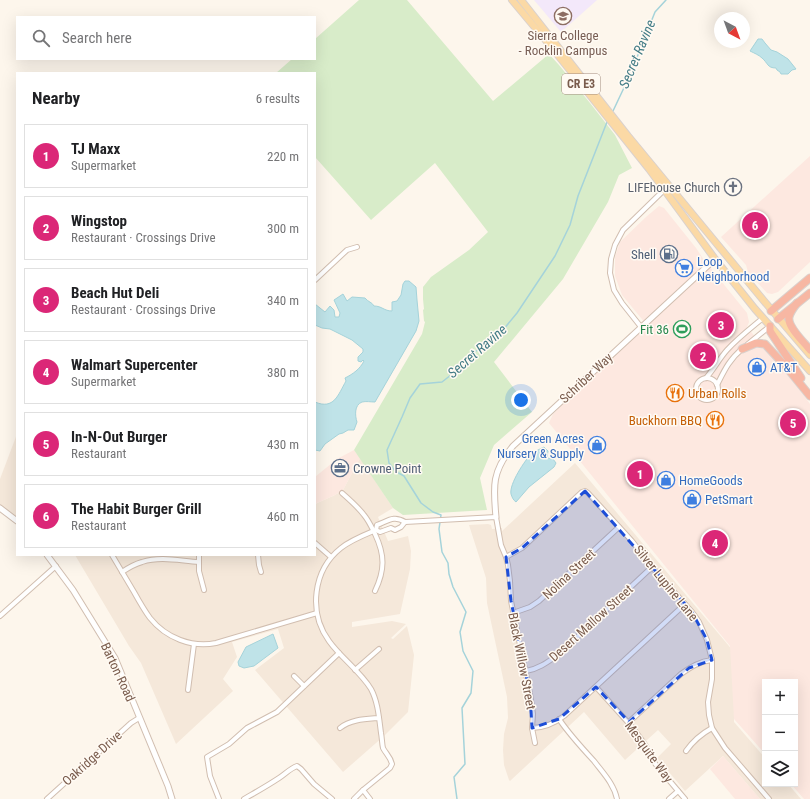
<!DOCTYPE html>
<html lang="en">
<head>
<meta charset="utf-8">
<style>
	:root { --surface:#fff; --page:#f2f2f2; --text:#202124; --muted:#757577; --line:#e0e0e0; --accent:#db2777 }
	body { margin:0; font-family:"Roboto Condensed",sans-serif; background:var(--page); color:var(--text) }
	.controls { position:absolute; right:12px; bottom:12px; display:grid; overflow:hidden; border-radius:0px; box-shadow:0 4px 16px #0002 }
	.controls button { width:36px; height:36px; display:grid; place-items:center; padding:0; border:0; border-bottom:1px solid var(--line); background:var(--surface); color:var(--text); font:20px sans-serif }
	.compass { position:absolute; left:714px; top:12px; width:36px; height:36px; border-radius:50%; background:var(--surface); box-shadow:0 4px 16px #0002; rotate:139deg }
	.you { position:absolute; left:521px; top:400px; width:14px; height:14px; margin:-10px; border:3px solid #fff; border-radius:50%; background:#1a73e8; box-shadow:0 0 0 6px #1a73e833 }
	.badge { display:grid; place-items:center; width:26px; height:26px; border-radius:50%; background:var(--accent); color:#fff; font-size:13px; font-weight:700 }
	.pin { position:absolute; translate:-50% -50%; border:2px solid #fff; box-shadow:0 1px 4px #0006 }
	.list { margin:0; padding:0; list-style:none }
	h2 { display:flex; justify-content:space-between; align-items:center; height:52px; margin:0; padding:0 16px; font-size:17px }
	h2 small { font-size:13px; font-weight:400; color:var(--muted) }
	.list li { display:grid; grid-template-columns:26px 1fr auto; gap:12px; align-items:center; box-sizing:border-box; height:64px; margin:0 8px 8px; padding:0 8px; border:1px solid var(--line); border-radius:0px }
	.list b { display:block; font-size:15px; white-space:nowrap }
	.list p { margin:0; font-size:13px; white-space:nowrap; color:var(--muted) }
	.list em { font-size:13px; font-style:normal; color:var(--muted) }
	.icon { flex:none; width:22px; height:22px; fill:none; stroke:currentColor; stroke-width:2; stroke-linecap:round; stroke-linejoin:round }
	.map { position:relative; flex:none; width:810px; height:799px; overflow:hidden }
	.search { position:absolute; background:var(--surface); box-shadow:0 4px 16px #0002; left:16px; top:16px; width:300px; height:44px; display:flex; align-items:center; gap:10px; box-sizing:border-box; padding:0 14px; border-radius:0px; color:var(--muted); font-size:15px }
	.panel { position:absolute; background:var(--surface); box-shadow:0 4px 16px #0002; left:16px; top:72px; width:300px; height:484px; border-radius:0px }
	.map>svg:first-child { display:block }
	.residential { fill:#f5e8da }
	.commercial { fill:#fde8e0 }
	.education { fill:#f3e8fa }
	.green { fill:#d8ecc9 }
	.water { fill:#bfe3e8; stroke:#a5d3da }
	.lines { fill:none; stroke-linecap:round; stroke-linejoin:round }
	.stream { stroke:#a5d3da; stroke-width:1.5 }
	.minor-casing { stroke:#d1beb0; stroke-width:6 }
	.tertiary-casing { stroke:#d1beb0; stroke-width:7 }
	.primary-casing { stroke:#dad1cd; stroke-width:8 }
	.motorway-casing { stroke:#dad1cd; stroke-width:9 }
	.minor { stroke:#fff; stroke-width:4 }
	.tertiary { stroke:#fff; stroke-width:5 }
	.primary { stroke:#fbd9a5; stroke-width:6 }
	.motorway { stroke:#f7b7a3; stroke-width:7 }
	.marked { fill:#1d4ed8; fill-opacity:0.2; stroke:#1d4ed8; stroke-width:3; stroke-dasharray:8 5; stroke-linejoin:round }
	.labels { text-anchor:middle; dominant-baseline:central; stroke-width:3; stroke-linejoin:round; paint-order:stroke }
	.shield { fill:#fffaf3; stroke:#a28b7f; stroke-width:1 }
	.shield-label { font-size:12px; font-weight:bold; fill:#7a5c4d }
	.education-label { font-size:13px; fill:#785e54; stroke:#fffaf3 }
	.worship-label { font-size:13px; fill:#5b616d; stroke:#fffaf3; text-anchor:end }
	.service-label { font-size:13px; fill:#4e5e75; stroke:#fffaf3; text-anchor:end }
	.shop-label { font-size:13px; fill:#366cbe; stroke:#fffaf3; text-anchor:start }
	.leisure-label { font-size:13px; fill:#27864d; stroke:#fffaf3; text-anchor:end }
	.street-label { font-size:13px; fill:#7a5c4d; stroke:#fffaf3 }
	.food-label { font-size:13px; fill:#c56008; stroke:#fffaf3; text-anchor:start }
	.water-label { font-size:14px; font-style:italic; fill:#437c86; stroke:#fffaf3 }
</style>
</head>
<body>
<div class="map">
<svg width="810" height="799" viewBox="0 0 810 799">
	<rect width="100%" height="100%" fill="#fdf6ec"/>
	<g class="residential">
		<path d="M17 434V519L0 505V479Z"/>
		<path d="M360 458 393 508 378 517 388 541 408 536 411 551 410 569 400 614 352 622V627L392 621 406 624 391 638 393 639 407 626 414 655 408 712 384 736 343 772 255 670 284 648 278 629 232 642 237 657 223 679 233 691 176 744 141 663 129 646 75 555H315V504L335 495 343 490Z"/>
		<path d="M575 463 734 652V722L765 758V784H788L801 799H760L723 756 685 791 657 758 671 744 658 730 625 760 584 712 510 781 509 780 504 765 503 750 504 734 508 718 507 697 487 603 486 578 469 525 488 524 491 525 492 529 502 528V531Z"/>
	</g>
	<g class="commercial">
		<path d="M810 156V262L778 292 772 294 767 293 748 272 746 265 721 237Z"/>
		<path d="M659 206 664 208 696 248 704 260 747 313 749 322 747 327 800 390 810 404V799H804L791 784H795V682H765V754L734 719 730 646 549 423 553 414 646 324 622 295 615 276V257L620 242 646 217Z"/>
		<path d="M354 450 360 458 343 490 335 495 315 504V477L337 459Z"/>
		<path d="M723 756 760 799H735L710 769Z"/>
	</g>
	<path class="education" d="M534 0H597L561 32Z"/>
	<path class="green" d="M359 0H407L493 101 549 54 559 65 590 103 615 135 632 168 619 175 608 202 563 279 494 362 532 412 494 445 480 478 487 510 403 515 393 508 354 450 422 334 425 322 424 321 423 310 424 309 423 299V287L431 277 469 250 488 232 435 163 371 220 315 157V73H276L292 59H315V39Z"/>
	<g class="water">
		<path d="M758 39H762L765 43 771 50 777 52 788 59 796 69 792 70 788 74H781L780 72 777 70 776 68C767 68 768 63 762 58 759 55 754 53 750 51Z"/>
		<path d="M405 281H409L416 287 417 300 419 321 416 331 375 402C371 402 366 401 362 402 354 405 355 416 357 422L354 430H348L343 433 339 434 325 444 320 451 315 450V402C334 410 338 395 346 381L345 378C353 374 360 369 364 361L363 360 361 362 358 361V357L363 352V349L352 340 330 329 322 328 315 325V304L325 312 330 306 334 310 335 317H339L340 313 334 300 343 294 347 301 352 297 365 298C368 302 372 302 374 306 382 306 384 311 392 311V302L397 301 401 295 403 284Z"/>
		<path d="M544 447 548 451 547 458 553 459 556 463 554 467 529 487 516 502C513 500 512 497 511 494 509 484 525 460 532 453 536 451 540 449 544 447Z"/>
		<path d="M273 634 278 648 254 666 244 668 239 666 238 662 246 647Z"/>
	</g>
	<g class="lines">
		<g class="stream">
			<path d="M613 111 630 75 655 12 666 0"/>
			<path d="M457 799 454 777 465 764 462 708 471 693 473 671 463 651 460 632 466 612 453 587 449 574 448 563 442 552 439 529 441 515 433 512 421 503 404 476 395 471 389 463 387 450 402 417 410 398 420 384 442 382 456 371 469 356 498 336 517 313 555 256 570 225 578 196 607 122"/>
		</g>
		<defs>
			<g id="minor">
				<path d="M315 280 347 250 357 247"/>
				<path d="M641 327 622 303 614 290 610 273 611 259 615 245 623 230 664 190"/>
				<path d="M748 344 770 326"/>
				<circle cx="707" cy="389" r="11"/>
				<path d="M706 378C714 369 719 359 727 350 738 338 751 328 763 318"/>
				<path d="M717 385C725 369 729 360 743 348"/>
				<path d="M342 493C350 500 358 507 364 515 369 521 372 528 375 534 385 555 385 570 375 591"/>
				<path d="M376 530 377 525C388 521 394 515 405 522L496 517 501 545 506 557 508 565 510 581 511 601 530 694 533 714 532 728C544 728 555 723 564 716L685 604"/>
				<path d="M315 543 331 557"/>
				<path d="M112 555C119 567 127 580 134 592 139 601 144 610 150 618 166 638 192 648 216 643L317 613"/>
				<path d="M199 555V571L204 590"/>
				<path d="M258 555 259 565 261 572"/>
				<path d="M506 557 522 548 582 492 585 491 588 493 632 541 652 567 692 612 699 622 707 640 712 660V679L708 702 709 715 712 728 725 748 769 799"/>
				<path d="M122 572C128 568 135 564 142 562 161 556 180 561 199 562"/>
				<path d="M513 613 530 607 539 601 619 527"/>
				<path d="M0 616 56 566"/>
				<path d="M355 670 379 649"/>
				<path d="M526 671C539 669 549 661 559 654L652 567"/>
				<path d="M294 676 304 686"/>
				<path d="M596 687 633 728 646 746 651 758 657 766 685 799"/>
				<path d="M188 690 194 644"/>
				<path d="M559 719C569 734 582 748 594 761 603 773 614 784 617 799"/>
				<path d="M629 722 681 674C691 667 700 661 712 660"/>
				<path d="M340 728C351 719 367 719 379 718"/>
				<path d="M532 728 535 743"/>
				<path d="M686 751C693 741 701 734 712 728"/>
				<path d="M363 790 370 799"/>
				<path d="M47 799 131 723 139 718"/>
				<path d="M219 799 210 776 207 757 229 744 247 728 277 712 339 653"/>
				<path d="M244 799C256 792 267 786 279 778 285 774 291 768 297 766L301 769 314 784 332 799"/>
				<path d="M354 799 363 790 390 768 392 764C390 756 386 754 383 748 382 744 382 738 381 733 379 718 378 702 371 689 360 671 341 658 329 641 308 612 313 570 341 548 351 540 364 535 376 530L380 532 391 528 395 530 401 527 405 522"/>
				<path d="M669 799 678 791"/>
			</g>
			<g id="tertiary">
				<path d="M0 508 17 521"/>
				<path d="M496 517C493 486 492 471 513 446L715 259"/>
				<path d="M47 555 73 590 115 658 168 786 172 799"/>
			</g>
			<g id="primary">
				<path d="M512 0 553 49 649 169 715 259 755 309 810 371"/>
				<path d="M521 0 628 136 764 301 810 355"/>
			</g>
			<g id="motorway">
				<path d="M797 303C794 307 790 312 789 317 787 327 804 342 810 350"/>
				<path d="M771 311 810 278"/>
				<path d="M778 319 810 293"/>
				<path d="M770 326V331L801 378"/>
				<path d="M742 349 756 343 765 344 788 369 810 396"/>
			</g>
		</defs>
		<use href="#minor" class="minor-casing"/>
		<use href="#tertiary" class="tertiary-casing"/>
		<use href="#primary" class="primary-casing"/>
		<use href="#motorway" class="motorway-casing"/>
		<use href="#minor" class="minor"/>
		<use href="#tertiary" class="tertiary"/>
		<use href="#primary" class="primary"/>
		<use href="#motorway" class="motorway"/>
	</g>
	<path class="marked" d="M585 491 692 612 707 640 712 660 689 668 629 722 596 687 559 719 532 728 530 694 511 601 506 557 522 548Z"/>
	<defs>
		<symbol id="university-ring" viewBox="-11 -11 22 22"><circle r="9.5" fill="#fffaf3" stroke="#8d6e63" stroke-width="1.5"/><path d="M0-5L7-2L0 1L-7-2ZM-4 1L0 2.5L4 1V4Q0 6-4 4Z" fill="#8d6e63"/></symbol>
		<symbol id="church-ring" viewBox="-11 -11 22 22"><circle r="9.5" fill="#fffaf3" stroke="#6b7280" stroke-width="1.5"/><path d="M-1.2-6h2.4v3.5h3.3v2.4h-3.3V6h-2.4V-.1h-3.3v-2.4h3.3Z" fill="#6b7280"/></symbol>
		<symbol id="fuel-ring" viewBox="-11 -11 22 22"><circle r="9.5" fill="#fffaf3" stroke="#5c6f8a" stroke-width="1.5"/><path d="M-5.5-6h7V0h2V4h1.3V-2.5L3-4.5l.8-.8L6-3V5H2.5V1h-1V6h-7ZM-4.2-4.7v3.2H.2V-4.7Z" fill="#5c6f8a"/></symbol>
		<symbol id="supermarket-ring" viewBox="-11 -11 22 22"><circle r="9.5" fill="#fffaf3" stroke="#3f7fe0" stroke-width="1.5"/><path d="M-6-5.5h2.5l.6 2H6L4.5 2H-2.5L-4.4-4H-6ZM-1.5 3.2a1.3 1.3 0 1 0 .1 0ZM3 3.2a1.3 1.3 0 1 0 .1 0Z" fill="#3f7fe0"/></symbol>
		<symbol id="stadium-ring" viewBox="-11 -11 22 22"><circle r="9.5" fill="#fffaf3" stroke="#2e9e5b" stroke-width="1.5"/><path d="M0-5a6.5 5 0 1 0 0 10a6.5 5 0 1 0 0-10ZM-3.5-1.8h7v3.6h-7Z" fill="#2e9e5b"/></symbol>
		<symbol id="shop-ring" viewBox="-11 -11 22 22"><circle r="9.5" fill="#fffaf3" stroke="#3f7fe0" stroke-width="1.5"/><path d="M-5-2.5h2.3a2.7 3.5 0 0 1 5.4 0H5L5.5 6h-11ZM-1.5-2.5h3a1.5 2.3 0 0 0-3 0Z" fill="#3f7fe0"/></symbol>
		<symbol id="restaurant-ring" viewBox="-11 -11 22 22"><circle r="9.5" fill="#fffaf3" stroke="#e8710a" stroke-width="1.5"/><path d="M-5-6h1v4h1v-4h1v4h1v-4h1v5L-1.5 .5V6h-2V.5L-5-1ZM5-6V6H3V1.5H1.5Q1.5-4 5-6Z" fill="#e8710a"/></symbol>
		<symbol id="office-ring" viewBox="-11 -11 22 22"><circle r="9.5" fill="#fffaf3" stroke="#5c6f8a" stroke-width="1.5"/><path d="M-6-3h4V-5.5h4V-3h4V5H-6ZM-1-4.5V-3h2v-1.5ZM-6 0V1H6V0Z" fill="#5c6f8a"/></symbol>
	</defs>
	<g fill-rule="evenodd">
		<use href="#university-ring" x="553" y="6" width="20" height="20"/>
		<use href="#church-ring" x="723" y="177" width="20" height="20"/>
		<use href="#fuel-ring" x="659" y="244" width="20" height="20"/>
		<use href="#supermarket-ring" x="674" y="258" width="20" height="20"/>
		<use href="#stadium-ring" x="672" y="319" width="20" height="20"/>
		<use href="#shop-ring" x="747" y="357" width="20" height="20"/>
		<use href="#restaurant-ring" x="665" y="383" width="20" height="20"/>
		<use href="#restaurant-ring" x="705" y="410" width="20" height="20"/>
		<use href="#shop-ring" x="587" y="435" width="20" height="20"/>
		<use href="#office-ring" x="330" y="458" width="20" height="20"/>
		<use href="#shop-ring" x="656" y="470" width="20" height="20"/>
		<use href="#shop-ring" x="682" y="489" width="20" height="20"/>
	</g>
	<g class="labels">
		<rect class="shield" x="562" y="74" width="38" height="20" rx="3"/>
		<g class="shield-label">
			<text x="581" y="84">CR E3</text>
		</g>
		<g class="education-label">
			<text x="563" y="35">Sierra College<tspan x="563" dy="15">- Rocklin Campus</tspan></text>
		</g>
		<g class="worship-label">
			<text x="720" y="187">LIFEhouse Church</text>
		</g>
		<g class="service-label">
			<text x="656" y="254">Shell</text>
			<text x="353" y="468" text-anchor="start">Crowne Point</text>
		</g>
		<g class="shop-label">
			<text x="697" y="261">Loop<tspan x="697" dy="15">Neighborhood</tspan></text>
			<text x="770" y="367">AT&amp;T</text>
			<text x="584" y="438" text-anchor="end">Green Acres<tspan x="584" dy="15">Nursery &amp; Supply</tspan></text>
			<text x="679" y="480">HomeGoods</text>
			<text x="705" y="499">PetSmart</text>
		</g>
		<g class="leisure-label">
			<text x="669" y="329">Fit 36</text>
		</g>
		<g class="street-label">
			<text transform="translate(586 378) rotate(-43)">Schriber Way</text>
			<text transform="translate(569 574) rotate(-43)">Nolina Street</text>
			<text transform="translate(666 583) rotate(51)">Silver Lupine Lane</text>
			<text transform="translate(591 623) rotate(-42)">Desert Mallow Street</text>
			<text transform="translate(522 661) rotate(79)">Black Willow Street</text>
			<text transform="translate(118 672) rotate(65)">Barton Road</text>
			<text transform="translate(649 752) rotate(54)">Mesquite Way</text>
			<text transform="translate(92 758) rotate(-42)">Oakridge Drive</text>
		</g>
		<g class="food-label">
			<text x="688" y="393">Urban Rolls</text>
			<text x="702" y="420" text-anchor="end">Buckhorn BBQ</text>
		</g>
		<g class="water-label">
			<text transform="translate(637 54) rotate(-67)">Secret Ravine</text>
			<text transform="translate(477 351) rotate(-41)">Secret Ravine</text>
		</g>
	</g>
</svg>
<div class="controls">
<button>+</button>
<button>−</button>
<button><svg class="icon" aria-label="layers" viewBox="0 0 24 24"><path d="M12 4l9 5-9 5-9-5zM3 14l9 5 9-5"/></svg></button>
</div>
<svg class="compass" viewBox="-18 -18 36 36"><path d="M0-13l5 13h-10z" fill="#e53935"/><path d="M0 13l5-13h-10z" fill="#757577"/></svg>
<div class="you"></div>
<div class="pin badge" style="left:640px;top:474px">1</div>
<div class="pin badge" style="left:703px;top:356px">2</div>
<div class="pin badge" style="left:721px;top:325px">3</div>
<div class="pin badge" style="left:715px;top:543px">4</div>
<div class="pin badge" style="left:793px;top:423px">5</div>
<div class="pin badge" style="left:755px;top:225px">6</div>
<div class="search"><svg class="icon" aria-label="search" viewBox="0 0 24 24"><circle cx="10" cy="10" r="6"/><path d="M15 15l6 6"/></svg>Search here</div>
<section class="panel">
<h2>Nearby<small>6 results</small></h2>
<ul class="list">
<li><span class="badge">1</span><div><b>TJ Maxx</b><p>Supermarket</p></div><em>220 m</em></li>
<li><span class="badge">2</span><div><b>Wingstop</b><p>Restaurant · Crossings Drive</p></div><em>300 m</em></li>
<li><span class="badge">3</span><div><b>Beach Hut Deli</b><p>Restaurant · Crossings Drive</p></div><em>340 m</em></li>
<li><span class="badge">4</span><div><b>Walmart Supercenter</b><p>Supermarket</p></div><em>380 m</em></li>
<li><span class="badge">5</span><div><b>In-N-Out Burger</b><p>Restaurant</p></div><em>430 m</em></li>
<li><span class="badge">6</span><div><b>The Habit Burger Grill</b><p>Restaurant</p></div><em>460 m</em></li>
</ul>
</section>
</div>
</body>
</html>
